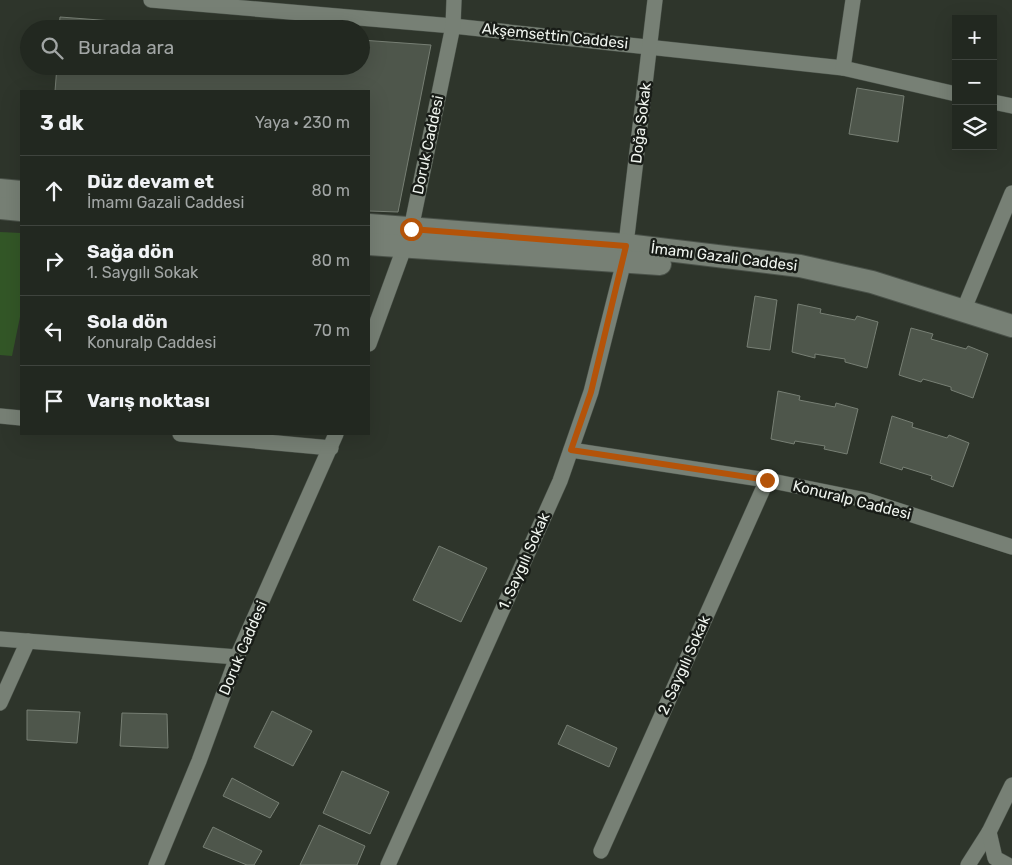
<!DOCTYPE html>
<html lang="tr">
<head>
<meta charset="utf-8">
<style>
	:root { --surface:#222820; --page:#2a3029; --text:#f1f3f6; --muted:#a2a6a5; --line:#3f443e }
	body { margin:0; font-family:Rubik,sans-serif; background:var(--page); color:var(--text) }
	.controls { position:absolute; right:15px; top:15px; display:grid; overflow:hidden; border-radius:0px; box-shadow:0 5px 20px #0002 }
	.controls button { width:45px; height:45px; display:grid; place-items:center; padding:0; border:0; border-bottom:1px solid var(--line); background:var(--surface); color:var(--text); font:25px sans-serif }
	.stop { position:absolute; width:15px; height:15px; margin:-11px; border:4px solid #b45309; border-radius:50%; background:#fff }
	.stop.end { background:#b45309; border-color:#fff; box-shadow:0 1px 5px #0008 }
	.list { margin:0; padding:0; list-style:none }
	h2 { display:flex; justify-content:space-between; align-items:center; height:65px; margin:0; padding:0 20px; font-size:21px }
	h2 small { font-size:16px; font-weight:400; color:var(--muted) }
	.list li { display:grid; grid-template-columns:32px 1fr auto; gap:15px; align-items:center; box-sizing:border-box; height:70px; padding:0 20px; border-top:1px solid var(--line) }
	.list b { display:block; font-size:19px; white-space:nowrap }
	.list p { margin:0; font-size:16px; white-space:nowrap; color:var(--muted) }
	.list em { font-size:16px; font-style:normal; color:var(--muted) }
	.icon { flex:none; width:28px; height:28px; fill:none; stroke:currentColor; stroke-width:2; stroke-linecap:round; stroke-linejoin:round }
	.map { position:relative; flex:none; width:1012px; height:865px; overflow:hidden }
	.search { position:absolute; background:var(--surface); box-shadow:0 5px 20px #0002; left:20px; top:20px; width:350px; height:55px; display:flex; align-items:center; gap:12px; box-sizing:border-box; padding:0 18px; border-radius:28px; color:var(--muted); font-size:19px }
	.panel { position:absolute; background:var(--surface); box-shadow:0 5px 20px #0002; left:20px; top:90px; width:350px; height:345px; border-radius:0px }
	.map>svg:first-child { display:block }
	.green { fill:#335727 }
	.building { fill:#4e564b; stroke:#777f74 }
	.lines { fill:none; stroke-linecap:round; stroke-linejoin:round }
	.street-casing { stroke:#4a5149; stroke-width:16 }
	.secondary-casing { stroke:#4a5149; stroke-width:24 }
	.street { stroke:#778075; stroke-width:15 }
	.secondary { stroke:#778075; stroke-width:22 }
	.route { stroke:#b45309; stroke-width:6 }
	.labels { text-anchor:middle; dominant-baseline:central; stroke-width:5; stroke-linejoin:round; paint-order:stroke }
	.street-label { font-size:15px; fill:#f0f5ef; stroke:#181c17 }
</style>
</head>
<body>
<div class="map">
<svg width="1012" height="865" viewBox="0 0 1012 865">
	<rect width="100%" height="100%" fill="#2e352b"/>
	<path class="green" d="M0 232 21 233V312L12 356 0 355Z"/>
	<g class="building">
		<path d="M60 17 218 29H59Z"/>
		<path d="M361 40 431 45 398 212 369 211V91H55L57 66H361Z"/>
		<path d="M857 88 904 96 898 142 849 134Z"/>
		<path d="M755 296 777 300 770 350 747 347Z"/>
		<path d="M798 304 821 309 820 313 855 320 857 316 878 322 867 368 845 362V359L815 354V358L792 352Z"/>
		<path d="M911 328 933 334 931 339 966 349 968 346 988 354 973 398 951 390V387L923 379 921 382 899 375Z"/>
		<path d="M778 391 800 396 799 400 835 407 836 403 858 409 847 454 824 449 825 446 795 441 794 444 771 439Z"/>
		<path d="M892 416 913 423 912 427 947 438 949 435 969 443 953 487 931 479 932 476 903 467 902 470 880 463Z"/>
		<path d="M439 546 487 568 461 622 413 600Z"/>
		<path d="M27 710 80 712 77 743 27 740Z"/>
		<path d="M272 711 312 731 293 766 254 747Z"/>
		<path d="M122 713 167 714 168 748 120 746Z"/>
		<path d="M567 725 617 748 609 767 558 744Z"/>
		<path d="M342 771 389 792 370 834 323 813Z"/>
		<path d="M232 778 279 803 270 818 223 796Z"/>
		<path d="M319 825 365 846 357 865H300Z"/>
		<path d="M213 827 262 851 254 865H247L203 847Z"/>
	</g>
	<g class="lines">
		<defs>
			<g id="street">
				<path d="M151 0 453 26 843 68 956 94"/>
				<path d="M843 68 853 0"/>
				<path d="M993 102 1012 106"/>
				<path d="M964 309 1012 193"/>
				<path d="M369 344 411 229 453 26 454 0"/>
				<path d="M0 416 21 418"/>
				<path d="M180 434 331 448"/>
				<path d="M571 450 767 480 866 500 1012 547"/>
				<path d="M0 639 237 657"/>
				<path d="M0 703 28 641"/>
				<path d="M601 851 767 480"/>
				<path d="M156 865 199 761 237 657 336 434"/>
				<path d="M388 865 560 481 591 392 624 261 655 0"/>
				<path d="M968 865 989 832"/>
				<path d="M1008 865 995 858 989 832 1012 785"/>
			</g>
			<g id="secondary">
				<path d="M0 190 21 192"/>
				<path d="M0 208 21 210"/>
				<path d="M369 225 626 245 800 266 872 282 1012 326"/>
				<path d="M369 244 660 264"/>
			</g>
		</defs>
		<use href="#street" class="street-casing"/>
		<use href="#secondary" class="secondary-casing"/>
		<use href="#street" class="street"/>
		<use href="#secondary" class="secondary"/>
	</g>
	<g class="lines">
		<path class="route" d="M411 229 626 246 591 392 571 450 767 480"/>
	</g>
	<g class="labels">
		<g class="street-label">
			<text transform="translate(555 36) rotate(6)">Akşemsettin Caddesi</text>
			<text transform="translate(641 123) rotate(-83)">Doğa Sokak</text>
			<text transform="translate(428 145) rotate(-78)">Doruk Caddesi</text>
			<text transform="translate(724 257) rotate(7)">İmamı Gazali Caddesi</text>
			<text transform="translate(852 500) rotate(14)">Konuralp Caddesi</text>
			<text transform="translate(524 561) rotate(-66)">1. Saygılı Sokak</text>
			<text transform="translate(243 648) rotate(-67)">Doruk Caddesi</text>
			<text transform="translate(684 665) rotate(-66)">2. Saygılı Sokak</text>
		</g>
	</g>
</svg>
<div class="controls">
<button>+</button>
<button>−</button>
<button><svg class="icon" aria-label="layers" viewBox="0 0 24 24"><path d="M12 4l9 5-9 5-9-5zM3 14l9 5 9-5"/></svg></button>
</div>
<div class="stop" style="left:411px;top:229px"></div>
<div class="stop end" style="left:767px;top:480px"></div>
<div class="search"><svg class="icon" aria-label="search" viewBox="0 0 24 24"><circle cx="10" cy="10" r="6"/><path d="M15 15l6 6"/></svg>Burada ara</div>
<section class="panel">
<h2>3 dk<small>Yaya · 230 m</small></h2>
<ul class="list">
<li><svg class="icon" aria-label="ahead" viewBox="0 0 24 24"><path d="M12 20V5M6 11l6-6 6 6"/></svg><div><b>Düz devam et</b><p>İmamı Gazali Caddesi</p></div><em>80 m</em></li>
<li><svg class="icon" aria-label="right" viewBox="0 0 24 24"><path d="M7 20v-9h11M14 6l5 5-5 5"/></svg><div><b>Sağa dön</b><p>1. Saygılı Sokak</p></div><em>80 m</em></li>
<li><svg class="icon" aria-label="left" viewBox="0 0 24 24"><path d="M17 20v-9H6M10 6l-5 5 5 5"/></svg><div><b>Sola dön</b><p>Konuralp Caddesi</p></div><em>70 m</em></li>
<li><svg class="icon" aria-label="arrive" viewBox="0 0 24 24"><path d="M6 21V4h12l-3 4 3 4H6"/></svg><div><b>Varış noktası</b></div></li>
</ul>
</section>
</div>
</body>
</html>
